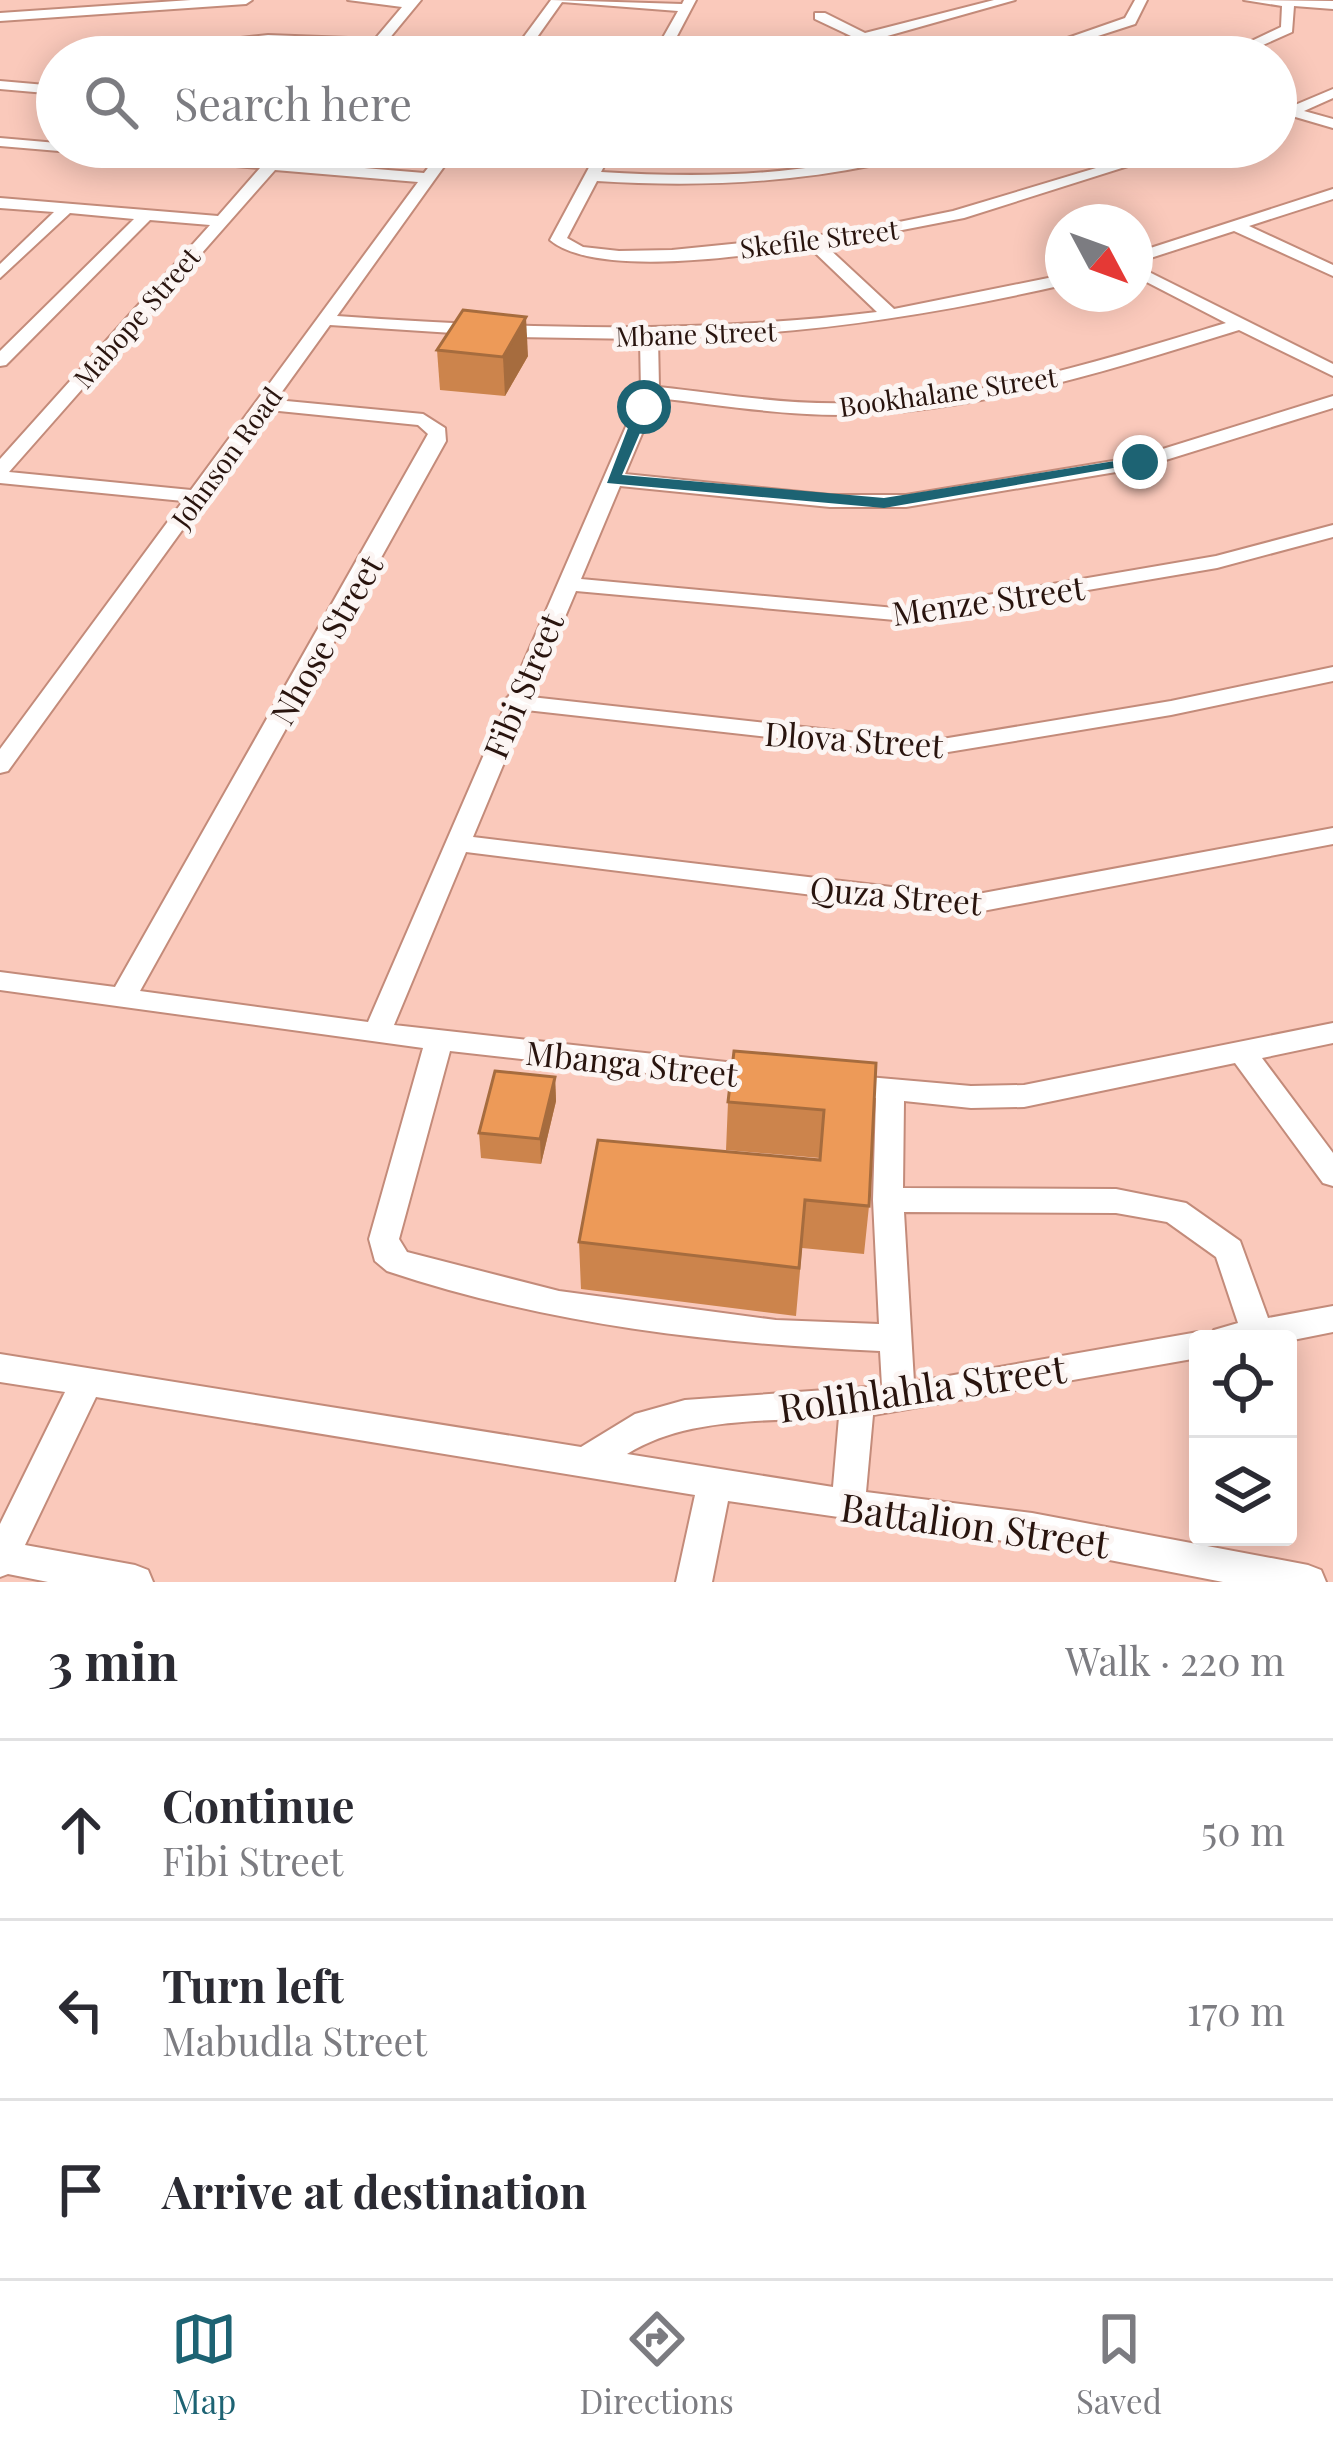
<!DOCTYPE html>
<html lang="en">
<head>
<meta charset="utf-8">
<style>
	:root { --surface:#fff; --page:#f7f7f7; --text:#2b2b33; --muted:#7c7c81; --line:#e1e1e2; --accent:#1d6373 }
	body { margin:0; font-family:"Playfair Display",serif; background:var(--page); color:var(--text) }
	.controls { position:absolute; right:36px; bottom:36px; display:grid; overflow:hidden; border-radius:12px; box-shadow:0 6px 30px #0003 }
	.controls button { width:108px; height:108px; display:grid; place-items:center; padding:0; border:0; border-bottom:3px solid var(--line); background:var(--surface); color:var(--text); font:60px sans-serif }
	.compass { position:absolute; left:1045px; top:204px; width:108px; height:108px; border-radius:50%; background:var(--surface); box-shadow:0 6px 30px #0003; rotate:131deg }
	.stop { position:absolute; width:36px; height:36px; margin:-27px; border:9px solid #1d6373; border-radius:50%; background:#fff }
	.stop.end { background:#1d6373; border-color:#fff; box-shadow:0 3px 12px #0008 }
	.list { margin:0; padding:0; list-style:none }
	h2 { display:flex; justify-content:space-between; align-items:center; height:156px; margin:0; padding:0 48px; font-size:51px }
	h2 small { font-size:39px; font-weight:400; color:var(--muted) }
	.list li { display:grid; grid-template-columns:78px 1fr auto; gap:36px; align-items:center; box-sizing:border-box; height:180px; padding:0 48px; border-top:3px solid var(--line) }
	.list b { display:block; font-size:45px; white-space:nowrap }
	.list p { margin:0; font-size:39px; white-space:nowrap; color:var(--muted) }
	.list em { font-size:39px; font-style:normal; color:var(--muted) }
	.icon { flex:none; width:66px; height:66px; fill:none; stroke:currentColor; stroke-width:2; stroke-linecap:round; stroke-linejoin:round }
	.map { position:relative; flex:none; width:1333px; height:1582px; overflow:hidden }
	.search { position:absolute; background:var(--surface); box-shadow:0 6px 30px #0003; left:36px; right:36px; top:36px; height:132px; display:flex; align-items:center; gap:30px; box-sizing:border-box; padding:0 42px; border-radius:66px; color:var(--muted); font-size:45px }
	.sheet { height:696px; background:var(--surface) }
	nav { display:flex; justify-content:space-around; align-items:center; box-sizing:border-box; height:168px; border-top:3px solid var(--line); background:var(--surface); font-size:33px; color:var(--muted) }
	nav a { display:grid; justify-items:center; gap:6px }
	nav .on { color:var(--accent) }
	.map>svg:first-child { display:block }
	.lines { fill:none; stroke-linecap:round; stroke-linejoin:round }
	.minor-casing { stroke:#c38b7a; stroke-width:4 }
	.minor { fill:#fff; fill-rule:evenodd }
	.wall { fill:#cc844c }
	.shaded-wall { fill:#a66c3e }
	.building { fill:#ed9a58; stroke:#a66c3e; stroke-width:3 }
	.route { fill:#1d6373 }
	.labels { text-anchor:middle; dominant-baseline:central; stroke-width:10; stroke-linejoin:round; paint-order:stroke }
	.far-street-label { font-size:27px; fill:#29140e; stroke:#fcf5f3 }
	.street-label { font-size:33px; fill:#29140e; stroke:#fcf5f3 }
	.near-street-label { font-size:39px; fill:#29140e; stroke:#fcf5f3 }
</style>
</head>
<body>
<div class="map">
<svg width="1333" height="1582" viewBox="0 0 1333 1582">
	<rect width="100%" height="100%" fill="#fac9bb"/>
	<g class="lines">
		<defs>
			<g id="minor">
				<path d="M191 0H252L246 4 0 21V13Z"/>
				<path d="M348 0H421L374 57 362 55 369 47 268 43 143 57H100L107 53 268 35 375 39 402 7Z"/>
				<path d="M551 0 682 4 684 0H696L666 57H652L678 11 562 2 523 57H509Z"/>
				<path d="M994 0H1015L866 42 800 57H777L851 36 815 19V13H825L865 33Z"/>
				<path d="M1135 0H1147L1135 24 1033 57H1013L1125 18Z"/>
				<path d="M1244 0 1333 1V9L1294 6 1292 32 1236 57H1218L1281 27 1282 6Z"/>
				<path d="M0 81 57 86V94L0 89Z"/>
				<path d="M1333 89V98L1304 111 1333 119V128L1292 116 1276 122V113Z"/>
				<path d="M0 138 57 143V147H114L424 173 444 147H458L337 316C518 329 697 334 877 312L809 247C749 255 597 279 550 240L600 147H614L601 172C667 176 732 177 797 169 843 164 889 147 935 147 919 157 894 161 874 165 781 184 691 187 597 181L567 238 583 247 619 251 672 250 850 232 953 211 1166 147H1188L964 218 825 245 894 309 1063 275V285C928 316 796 336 658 338L659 387C723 394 786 405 851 403 979 400 1103 360 1226 323L1135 276V265L1333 364V376L1239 330C1113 369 984 411 850 415 786 416 721 405 657 398L625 474 830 495H906L1137 457 1333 396V408L1140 468 906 507H830L620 486 581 579 906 609 1216 556 1333 525V537L1217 568 906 621 576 591 531 697 930 741 1171 701 1333 667V681L1171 715 930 755 526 710 473 837 967 896 1333 828V844L967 914 466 852 394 1025 762 1066 772 1069 776 1076 772 1083 762 1086 450 1051 399 1239 407 1252 559 1291 776 1320 879 1324 873 1200 876 1098 835 1092 831 1085 835 1078 845 1075 971 1086 1024 1085 1333 1023V1043L1262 1058 1333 1153V1186L1323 1183 1235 1063 1024 1107 971 1108 904 1101 903 1188 1116 1189 1186 1203 1240 1241 1268 1318 1333 1306V1332L1288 1341 1198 1339V1358L873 1415 866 1492 1032 1513 1308 1565 1321 1570 1326 1582H1223L1032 1545 728 1501 712 1582H676L695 1495 96 1397 25 1545 135 1565 148 1570 153 1582H48L8 1574 0 1577V1524L65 1392 0 1382V1354L581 1447 635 1414 685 1400 882 1386 880 1351C714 1344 545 1324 387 1271L375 1261 369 1239 423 1048 0 990V972L115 987 428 434 418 425 269 410 8 771 0 773V749L183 501 0 483V459L210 225 150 220 6 365 0 366V351L134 219 70 213 0 278V264L54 212 0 208V198L218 216 260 168 0 146ZM275 170 418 182 191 490 9 472ZM330 325 515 337 640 339 641 392 509 696 503 702 505 706 368 1022 140 991 446 441 445 428 423 414 276 400ZM904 1212 1116 1213 1167 1222 1216 1257 1238 1323 1214 1330 1210 1337 1198 1332 914 1382ZM839 1417 833 1487 627 1454C688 1416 768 1422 839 1417Z"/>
				<path d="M1333 189V199L1249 226 1333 265V276L1234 231 1135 263V253Z"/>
			</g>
		</defs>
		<use href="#minor" class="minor-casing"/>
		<use href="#minor" class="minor"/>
	</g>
	<g class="wall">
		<path d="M437 350 528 356 505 396 440 390Z"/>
		<path d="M876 1063 869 1206 864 1254 802 1248 796 1316 581 1289 579 1242 820 1160V1158L726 1150 728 1102Z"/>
		<path d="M555 1077 556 1101 541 1164 481 1158 479 1133Z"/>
	</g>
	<g class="shaded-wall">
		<path d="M526 317 528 356 505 396 503 357Z"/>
		<path d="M555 1077 556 1101 541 1164 540 1139Z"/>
	</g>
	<g class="building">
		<path d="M463 310 526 317 503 357 437 350Z"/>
		<path d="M734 1051 876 1063 869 1206 805 1200 799 1268 579 1242 598 1140 820 1160 824 1110 728 1102Z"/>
		<path d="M495 1071 555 1077 540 1139 479 1133Z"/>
	</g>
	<path class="route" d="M644 403 651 407 622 475 884 498 1140 457 1148 462 884 508 607 483 636 407Z"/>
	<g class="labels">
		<g class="far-street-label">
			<text transform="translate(819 238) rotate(-7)">Skefile Street</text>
			<text transform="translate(136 317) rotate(-49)">Mabope Street</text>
			<text transform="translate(696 333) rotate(-2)">Mbane Street</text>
			<text transform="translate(948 391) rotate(-8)">Bookhalane Street</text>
			<text transform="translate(226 457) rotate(-54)">Johnson Road</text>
		</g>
		<g class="street-label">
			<text transform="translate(988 599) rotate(-8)">Menze Street</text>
			<text transform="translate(325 639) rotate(-60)">Nhose Street</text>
			<text transform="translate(522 685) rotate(-67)">Fibi Street</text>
			<text transform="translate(854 738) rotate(4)">Dlova Street</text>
			<text transform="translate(896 894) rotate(5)">Quza Street</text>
			<text transform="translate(632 1062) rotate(6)">Mbanga Street</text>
		</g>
		<g class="near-street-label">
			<text transform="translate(922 1387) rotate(-8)">Rolihlahla Street</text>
			<text transform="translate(975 1524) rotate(8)">Battalion Street</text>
		</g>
	</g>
</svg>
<div class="controls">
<button><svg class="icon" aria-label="locate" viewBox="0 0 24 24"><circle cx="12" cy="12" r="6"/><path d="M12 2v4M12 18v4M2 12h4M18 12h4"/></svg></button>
<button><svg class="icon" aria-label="layers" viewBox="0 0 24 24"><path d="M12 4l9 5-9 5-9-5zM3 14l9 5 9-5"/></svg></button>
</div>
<svg class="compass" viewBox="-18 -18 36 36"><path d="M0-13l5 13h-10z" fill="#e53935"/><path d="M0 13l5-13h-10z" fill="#7c7c81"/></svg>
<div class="stop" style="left:644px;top:407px"></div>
<div class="stop end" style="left:1140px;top:462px"></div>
<div class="search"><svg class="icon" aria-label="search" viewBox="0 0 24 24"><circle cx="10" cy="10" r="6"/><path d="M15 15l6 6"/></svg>Search here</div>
</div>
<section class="sheet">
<h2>3 min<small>Walk · 220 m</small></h2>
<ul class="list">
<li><svg class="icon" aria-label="ahead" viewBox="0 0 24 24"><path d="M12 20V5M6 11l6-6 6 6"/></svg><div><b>Continue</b><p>Fibi Street</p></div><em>50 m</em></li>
<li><svg class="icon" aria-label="left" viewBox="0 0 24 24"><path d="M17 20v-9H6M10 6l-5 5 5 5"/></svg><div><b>Turn left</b><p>Mabudla Street</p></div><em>170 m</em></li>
<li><svg class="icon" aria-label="arrive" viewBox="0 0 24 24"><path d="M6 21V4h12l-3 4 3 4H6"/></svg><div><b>Arrive at destination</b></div></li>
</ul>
</section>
<nav>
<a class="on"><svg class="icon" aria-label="map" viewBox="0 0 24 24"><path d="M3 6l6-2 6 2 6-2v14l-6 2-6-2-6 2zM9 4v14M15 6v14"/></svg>Map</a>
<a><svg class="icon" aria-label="directions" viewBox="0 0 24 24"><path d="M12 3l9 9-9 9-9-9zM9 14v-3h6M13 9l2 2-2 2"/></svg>Directions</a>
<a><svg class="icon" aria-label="saved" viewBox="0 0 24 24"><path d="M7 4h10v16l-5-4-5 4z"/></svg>Saved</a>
</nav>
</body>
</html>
